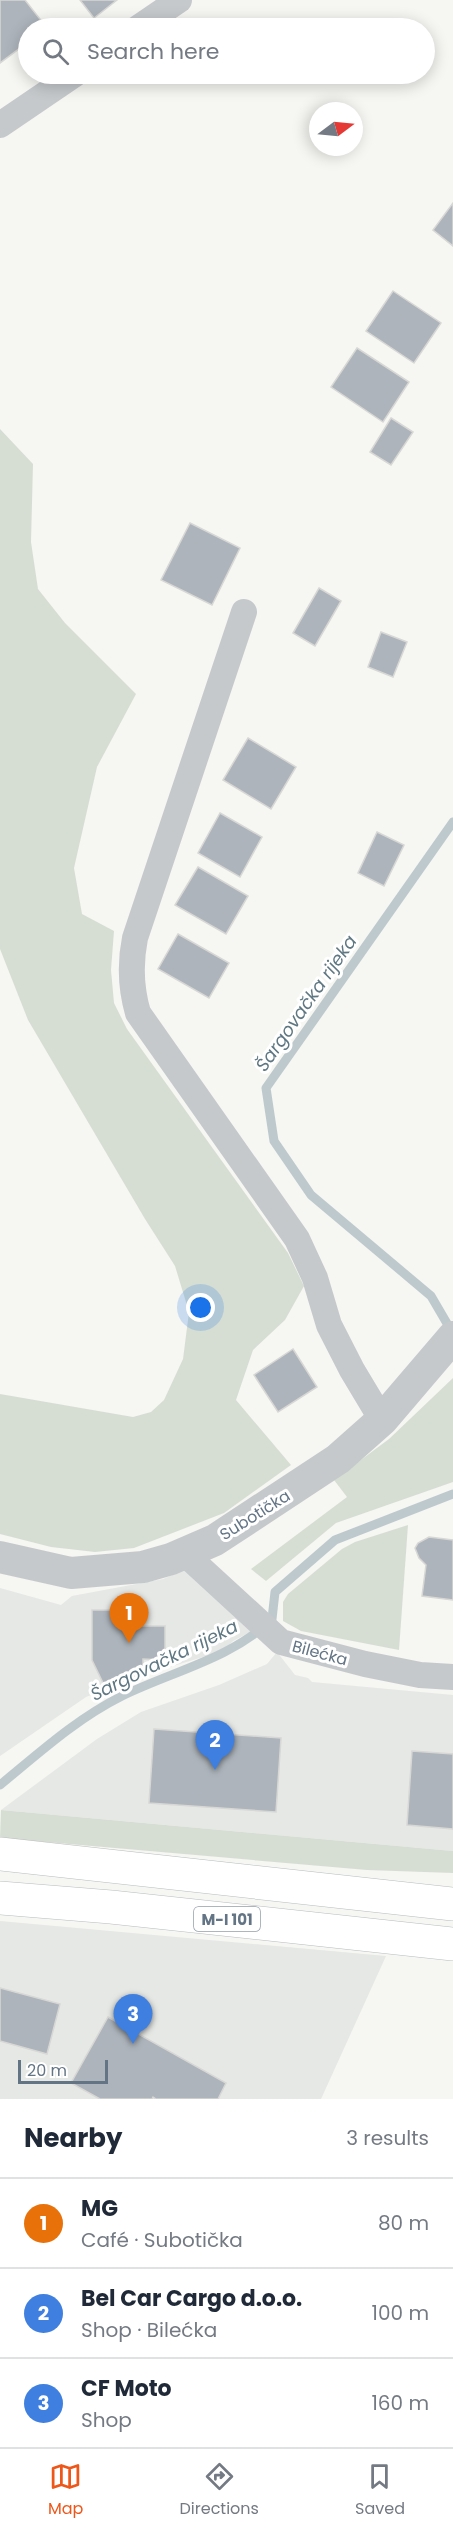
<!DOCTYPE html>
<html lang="en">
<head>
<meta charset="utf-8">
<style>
	:root { --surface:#fff; --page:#f6f6f7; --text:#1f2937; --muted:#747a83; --line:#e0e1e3; --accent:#ee571a }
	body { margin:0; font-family:Poppins,sans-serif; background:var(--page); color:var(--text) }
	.compass { position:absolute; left:309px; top:102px; width:54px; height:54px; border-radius:50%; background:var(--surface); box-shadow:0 3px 15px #0003; rotate:74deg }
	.scale { position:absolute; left:18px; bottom:15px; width:90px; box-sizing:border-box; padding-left:6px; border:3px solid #637485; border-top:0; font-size:16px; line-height:21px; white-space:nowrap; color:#637485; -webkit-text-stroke:4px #fff; paint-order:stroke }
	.you { position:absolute; left:201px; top:1308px; width:21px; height:21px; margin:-15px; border:4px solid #fff; border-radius:50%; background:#1a73e8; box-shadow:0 0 0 9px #1a73e833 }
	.badge { display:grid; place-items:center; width:39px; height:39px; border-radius:50%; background:var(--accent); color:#fff; font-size:20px; font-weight:700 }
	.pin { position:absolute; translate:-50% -50px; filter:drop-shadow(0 2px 3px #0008) }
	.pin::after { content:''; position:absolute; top:32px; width:21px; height:18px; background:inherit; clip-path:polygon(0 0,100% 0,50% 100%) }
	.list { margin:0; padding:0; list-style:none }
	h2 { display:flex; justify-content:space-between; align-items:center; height:78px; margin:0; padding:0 24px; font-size:26px }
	h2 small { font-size:20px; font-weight:400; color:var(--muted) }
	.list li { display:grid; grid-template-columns:39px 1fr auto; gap:18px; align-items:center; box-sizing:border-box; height:90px; padding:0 24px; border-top:2px solid var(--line) }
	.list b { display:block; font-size:22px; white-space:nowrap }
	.list p { margin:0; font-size:20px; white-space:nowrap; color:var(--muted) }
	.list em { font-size:20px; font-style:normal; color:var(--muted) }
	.icon { flex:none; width:33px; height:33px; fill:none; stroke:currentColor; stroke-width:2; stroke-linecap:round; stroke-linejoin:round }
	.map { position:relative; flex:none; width:453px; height:2099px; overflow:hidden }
	.search { position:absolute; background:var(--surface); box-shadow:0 3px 15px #0003; left:18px; right:18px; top:18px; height:66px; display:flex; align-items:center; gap:15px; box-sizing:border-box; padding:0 21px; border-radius:33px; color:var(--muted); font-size:22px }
	.sheet { height:348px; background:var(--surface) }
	nav { display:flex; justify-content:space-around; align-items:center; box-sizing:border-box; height:84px; border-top:2px solid var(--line); background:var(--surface); font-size:16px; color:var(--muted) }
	nav a { display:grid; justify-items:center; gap:3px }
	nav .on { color:var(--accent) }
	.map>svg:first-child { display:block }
	.built { fill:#e6e8e6 }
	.green { fill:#d6ded3 }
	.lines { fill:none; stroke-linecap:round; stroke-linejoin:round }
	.stream { stroke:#bec9ce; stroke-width:9 }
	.building { fill:#adb4bb; stroke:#d7d7d5; stroke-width:1.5 }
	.primary-casing { stroke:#b8bcc0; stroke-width:34 }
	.minor { stroke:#c5c9cc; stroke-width:26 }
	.tertiary { stroke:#c5c9cc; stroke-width:32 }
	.primary { stroke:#fff; stroke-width:33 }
	.labels { text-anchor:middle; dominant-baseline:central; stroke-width:6; stroke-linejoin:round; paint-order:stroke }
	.shield { fill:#fff; stroke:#929eaa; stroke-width:1.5 }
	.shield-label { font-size:15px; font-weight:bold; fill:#637485 }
	.street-label { font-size:16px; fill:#637485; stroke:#fff }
	.water-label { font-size:18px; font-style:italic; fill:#5f7782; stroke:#fff }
</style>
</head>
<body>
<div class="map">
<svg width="453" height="2099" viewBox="0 0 453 2099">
	<rect width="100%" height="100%" fill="#f6f6f2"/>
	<g class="built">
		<path d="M184 1570 254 1630 233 1641 223 1651 143 1675 86 1697 0 1756V1588L61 1605 72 1596 163 1579Z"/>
		<path d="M277 1652 295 1675 308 1678 312 1682 453 1695V1851L1 1810 97 1739 141 1712 219 1685 267 1664Z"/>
		<path d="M0 1921 386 1956 321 2099H0Z"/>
	</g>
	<g class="green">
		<path d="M0 429 33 464 31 542 38 589 65 623 136 694 97 767 74 868 82 914 114 931 111 970 114 1003 127 1029 288 1253 304 1286 285 1320 253 1350 236 1400 291 1465 224 1513 134 1548 95 1552 51 1547 0 1534V1394L133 1417 151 1412 164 1400 183 1359 189 1312 175 1266 145 1219 28 1020 0 949Z"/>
		<path d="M453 1378V1482L336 1523 266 1581 251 1569 347 1497 334 1480 389 1439Z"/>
		<path d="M408 1525 399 1650 301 1631 283 1621V1602L288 1594 342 1549 355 1542Z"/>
		<path d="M1 1810 453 1851V1873L367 1870 0 1838Z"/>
	</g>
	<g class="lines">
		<g class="stream">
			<path d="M452 1332 431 1296 311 1195 274 1141 266 1088 453 822"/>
			<path d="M0 1785C39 1753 76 1719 122 1696 173 1671 231 1659 272 1619L275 1592 335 1540 453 1494"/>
		</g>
	</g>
	<g class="building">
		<path d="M0 0H25L47 28H28V42L0 63Z"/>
		<path d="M80 0H117L94 18Z"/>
		<path d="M453 203V246L433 230Z"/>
		<path d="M393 291 441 323 414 363 366 331Z"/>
		<path d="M357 348 409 382 383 422 331 387Z"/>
		<path d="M391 418 413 432 391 465 370 452Z"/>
		<path d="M190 523 240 548 212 605 161 580Z"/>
		<path d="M319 588 341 601 315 646 293 633Z"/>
		<path d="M381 632 407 642 393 677 368 667Z"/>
		<path d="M248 738 296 767 271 809 223 780Z"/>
		<path d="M220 813 262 837 240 877 198 853Z"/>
		<path d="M377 832 404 845 384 886 358 873Z"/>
		<path d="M198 867 248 896 226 934 175 905Z"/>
		<path d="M178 934 229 963 209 998 158 969Z"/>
		<path d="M293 1349 317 1387 278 1412 254 1375Z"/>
		<path d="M429 1537 453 1540V1600L422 1596 426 1565 419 1558 415 1548 418 1543Z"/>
		<path d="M92 1610H143V1626H165V1660L143 1659V1675L106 1689 92 1660Z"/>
		<path d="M154 1729 281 1738 276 1812 149 1803Z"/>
		<path d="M412 1751 453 1754V1829L407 1825Z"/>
		<path d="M0 1988 60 2004 47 2054 0 2041Z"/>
		<path d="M108 2017 226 2083 218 2099H156L153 2097 152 2099H100L71 2083Z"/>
	</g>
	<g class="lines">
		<defs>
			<g id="primary">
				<path d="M0 1854 453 1904"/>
				<path d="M0 1898 111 1907 453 1944"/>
			</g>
		</defs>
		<use href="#primary" class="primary-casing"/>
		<g class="minor">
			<path d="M138 28 179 0"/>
			<path d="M0 125 75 74"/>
			<path d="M244 612 135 938C130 963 131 989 138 1013L297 1239 315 1278 329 1325 352 1370 382 1420"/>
			<path d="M184 1553 281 1642 365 1664 420 1675 453 1677"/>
		</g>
		<path class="tertiary" d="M0 1557 71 1573 143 1567 171 1559 215 1540 338 1459 382 1420 453 1337"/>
		<use href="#primary" class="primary"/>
	</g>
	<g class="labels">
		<rect class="shield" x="194" y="1907" width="66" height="24" rx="4.5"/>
		<g class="shield-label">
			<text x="227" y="1919">M-I 101</text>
		</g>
		<g class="street-label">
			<text transform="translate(255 1515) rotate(-32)">Subotička</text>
			<text transform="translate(320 1653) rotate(15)">Bilećka</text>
		</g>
		<g class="water-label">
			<text transform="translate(306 1003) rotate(-55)">Šargovačka rijeka</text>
			<text transform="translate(164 1660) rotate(-26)">Šargovačka rijeka</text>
		</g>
	</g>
</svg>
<svg class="compass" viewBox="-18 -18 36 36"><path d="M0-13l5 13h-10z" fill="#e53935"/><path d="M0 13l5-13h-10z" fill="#747a83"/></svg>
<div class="scale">20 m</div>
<div class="you"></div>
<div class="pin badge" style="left:129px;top:1643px;background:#e8710a">1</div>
<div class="pin badge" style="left:215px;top:1770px;background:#3f7fe0">2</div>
<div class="pin badge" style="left:133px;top:2044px;background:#3f7fe0">3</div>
<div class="search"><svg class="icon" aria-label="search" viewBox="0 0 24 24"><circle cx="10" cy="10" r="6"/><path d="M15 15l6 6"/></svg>Search here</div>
</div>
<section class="sheet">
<h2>Nearby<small>3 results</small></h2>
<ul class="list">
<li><span class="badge" style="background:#e8710a">1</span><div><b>MG</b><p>Café · Subotička</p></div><em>80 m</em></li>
<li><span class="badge" style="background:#3f7fe0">2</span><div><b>Bel Car Cargo d.o.o.</b><p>Shop · Bilećka</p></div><em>100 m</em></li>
<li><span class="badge" style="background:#3f7fe0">3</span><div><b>CF Moto</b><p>Shop</p></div><em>160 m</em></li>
</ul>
</section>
<nav>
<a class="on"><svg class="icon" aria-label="map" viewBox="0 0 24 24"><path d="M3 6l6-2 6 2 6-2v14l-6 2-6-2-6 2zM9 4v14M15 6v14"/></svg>Map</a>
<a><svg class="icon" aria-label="directions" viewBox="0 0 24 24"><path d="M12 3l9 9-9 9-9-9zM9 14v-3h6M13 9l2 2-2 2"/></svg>Directions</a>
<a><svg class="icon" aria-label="saved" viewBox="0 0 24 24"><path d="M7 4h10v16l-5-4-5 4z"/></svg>Saved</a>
</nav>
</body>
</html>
